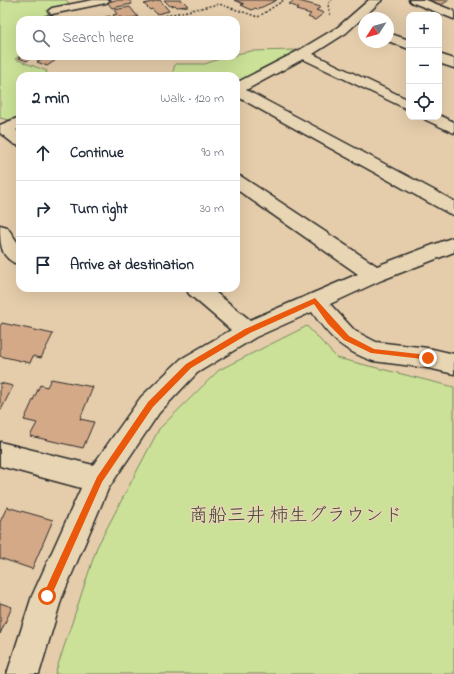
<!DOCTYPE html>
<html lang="en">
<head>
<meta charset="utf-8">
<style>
	:root { --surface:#fff; --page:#f6f6f7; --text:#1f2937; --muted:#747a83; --line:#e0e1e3 }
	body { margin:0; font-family:"Indie Flower","Klee One",sans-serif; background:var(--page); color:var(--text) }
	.controls { position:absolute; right:12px; top:12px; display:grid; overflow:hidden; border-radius:8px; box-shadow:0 4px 16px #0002 }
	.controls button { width:36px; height:36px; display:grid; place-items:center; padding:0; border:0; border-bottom:1px solid var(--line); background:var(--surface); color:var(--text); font:20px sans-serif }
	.compass { position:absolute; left:358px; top:12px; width:36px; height:36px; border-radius:50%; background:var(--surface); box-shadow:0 4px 16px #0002; rotate:234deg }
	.stop { position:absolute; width:12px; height:12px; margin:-9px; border:3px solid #ea580c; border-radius:50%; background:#fff }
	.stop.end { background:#ea580c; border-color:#fff; box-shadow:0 1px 4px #0008 }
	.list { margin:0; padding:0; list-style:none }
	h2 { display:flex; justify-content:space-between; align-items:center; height:52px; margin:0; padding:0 16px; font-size:17px }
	h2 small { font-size:13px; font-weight:400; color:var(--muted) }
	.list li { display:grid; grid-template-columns:26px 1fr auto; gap:12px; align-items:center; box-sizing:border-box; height:56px; padding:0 16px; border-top:1px solid var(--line) }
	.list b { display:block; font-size:15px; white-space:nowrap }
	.list em { font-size:13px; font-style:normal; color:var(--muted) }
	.icon { flex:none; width:22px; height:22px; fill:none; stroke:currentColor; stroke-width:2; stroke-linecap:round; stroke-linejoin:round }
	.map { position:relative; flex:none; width:454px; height:674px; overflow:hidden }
	.search { position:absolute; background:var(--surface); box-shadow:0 4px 16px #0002; left:16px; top:16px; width:224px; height:44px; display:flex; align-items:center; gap:10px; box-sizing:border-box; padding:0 14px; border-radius:12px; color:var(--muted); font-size:15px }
	.panel { position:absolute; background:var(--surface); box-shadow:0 4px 16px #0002; left:16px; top:72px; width:224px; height:220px; border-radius:12px }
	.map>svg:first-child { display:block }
	.green { fill:#cae197; stroke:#7a8661 }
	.building { fill:#d4a988; stroke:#2b2b2b }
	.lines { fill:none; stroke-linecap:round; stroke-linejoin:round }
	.service-casing { stroke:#2b2b2b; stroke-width:3 }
	.minor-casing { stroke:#2b2b2b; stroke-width:3 }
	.path { stroke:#2b2b2b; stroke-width:1.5; stroke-dasharray:2 2; stroke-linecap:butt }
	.service { fill:#e8d5b3; fill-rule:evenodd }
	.minor { fill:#e8d5b3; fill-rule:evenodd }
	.route { fill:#ea580c }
	.labels { text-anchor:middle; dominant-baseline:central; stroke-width:3; stroke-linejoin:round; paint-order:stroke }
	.near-park-label { font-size:19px; fill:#43463b; stroke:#e8d5b3 }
</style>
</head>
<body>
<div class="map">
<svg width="454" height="674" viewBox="0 0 454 674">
	<rect width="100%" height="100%" fill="#e5cdab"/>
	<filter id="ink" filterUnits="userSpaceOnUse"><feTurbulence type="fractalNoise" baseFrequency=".025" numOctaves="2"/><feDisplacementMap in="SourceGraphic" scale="8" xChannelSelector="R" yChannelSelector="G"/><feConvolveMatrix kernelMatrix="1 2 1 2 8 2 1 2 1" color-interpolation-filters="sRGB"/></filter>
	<g filter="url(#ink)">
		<g class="green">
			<path d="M0 0H66L73 7 39 20H20V55L15 59 47 71 45 76H20V116L9 120 0 118Z"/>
			<path d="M297 50 236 82V76H172L175 64H205L227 56H236V54L251 51Z"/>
			<path d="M307 326 337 358 454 387V674H55L97 547 159 429 219 370Z"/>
		</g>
		<g class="building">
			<path d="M116 0H129L132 4 112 8 107 2Z"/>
			<path d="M160 0 169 11 157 14 152 9 150 10 144 4Z"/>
			<path d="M164 0H182L188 6 177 7 175 5 170 6Z"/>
			<path d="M234 0H277L258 9 255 8 252 10 241 5 244 4Z"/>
			<path d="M295 0 321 7 316 10 324 13 315 20 308 17 311 14 296 10 299 8 289 4Z"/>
			<path d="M427 0H449L441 5Z"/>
			<path d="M130 7 138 17 122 19 121 17 115 18 113 15 117 14 114 10Z"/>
			<path d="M49 14 57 19 61 18 64 20H42L39 18Z"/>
			<path d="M110 16 114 20H92Z"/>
			<path d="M21 56H35L27 61 18 58Z"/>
			<path d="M40 56H62L47 66 37 62 43 58 39 57Z"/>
			<path d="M2 323 53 334 41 358 33 356 30 363 0 356V326Z"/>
			<path d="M51 379 93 387 80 419 94 422 83 448 30 436 37 423 24 420 40 385 47 387Z"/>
			<path d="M0 383 13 386 1 410 0 409Z"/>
			<path d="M7 507 53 520 32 569 0 558V522Z"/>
			<path d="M0 603 12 607 0 634Z"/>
		</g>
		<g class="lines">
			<defs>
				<path id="service" d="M93 0H110L106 3 52 14 48 11 52 8Z"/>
				<g id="minor">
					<path d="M369 0H382L346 33 313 54 409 100V110L303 59 246 90 454 201V215L448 213 236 96V83L298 51 338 27Z"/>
					<path d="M409 0H426L454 11V19L411 2Z"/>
					<path d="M388 33 409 40V49L388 41Z"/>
					<path d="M439 54 454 59V68L439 63Z"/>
					<path d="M439 115 454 122V133L426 120 423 117H439Z"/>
					<path d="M20 117V128L16 130 20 133V146L14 144 0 133V125Z"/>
					<path d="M236 175 242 177 377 266 454 237V252L382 280 330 304 355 331 376 342 428 348 454 354V374L428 368 373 361C342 350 330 338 312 312L256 337 197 373 159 413 108 489 62 597 39 674H7L32 596 81 488 0 466V442L93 465 141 397 181 359 231 330 189 294 186 288H210L250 320 358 274 236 189Z"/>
					<path d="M0 225 7 227 20 246V265C0 259 0 244 0 225Z"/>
				</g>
			</defs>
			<use href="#service" class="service-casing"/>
			<use href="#minor" class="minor-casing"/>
			<g class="path">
				<path d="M330 15 328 4 332 0"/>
				<path d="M146 20 219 4 258 17 284 0"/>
			</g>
			<use href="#service" class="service"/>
			<use href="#minor" class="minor"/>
		</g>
	</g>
	<path class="route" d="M315 298 349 336 374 349 428 355H431V360L371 353 344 340 328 324 314 304 250 333 191 368 153 407 102 482 50 599 47 600 44 599 42 596 44 593 97 477 148 402 186 364 245 329Z"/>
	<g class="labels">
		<g class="near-park-label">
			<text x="296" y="516">商船三井 柿生グラウンド</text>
		</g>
	</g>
</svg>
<div class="controls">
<button>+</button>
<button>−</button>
<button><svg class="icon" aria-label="locate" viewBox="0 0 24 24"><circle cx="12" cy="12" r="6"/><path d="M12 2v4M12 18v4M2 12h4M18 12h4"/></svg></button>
</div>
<svg class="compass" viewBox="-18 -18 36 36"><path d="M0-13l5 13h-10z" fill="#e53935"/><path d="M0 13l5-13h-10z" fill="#747a83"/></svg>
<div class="stop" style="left:47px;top:596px"></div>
<div class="stop end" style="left:428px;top:358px"></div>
<div class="search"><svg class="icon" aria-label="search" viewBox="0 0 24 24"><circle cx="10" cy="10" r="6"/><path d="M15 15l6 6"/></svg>Search here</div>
<section class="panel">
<h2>2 min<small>Walk · 120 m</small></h2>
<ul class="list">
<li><svg class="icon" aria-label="ahead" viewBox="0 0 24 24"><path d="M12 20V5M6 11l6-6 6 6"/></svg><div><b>Continue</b></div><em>90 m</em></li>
<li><svg class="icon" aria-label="right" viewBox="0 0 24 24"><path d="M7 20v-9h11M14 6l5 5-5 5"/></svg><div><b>Turn right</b></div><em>30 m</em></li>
<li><svg class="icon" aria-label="arrive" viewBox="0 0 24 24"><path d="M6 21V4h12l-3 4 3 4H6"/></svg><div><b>Arrive at destination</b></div></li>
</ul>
</section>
</div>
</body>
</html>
